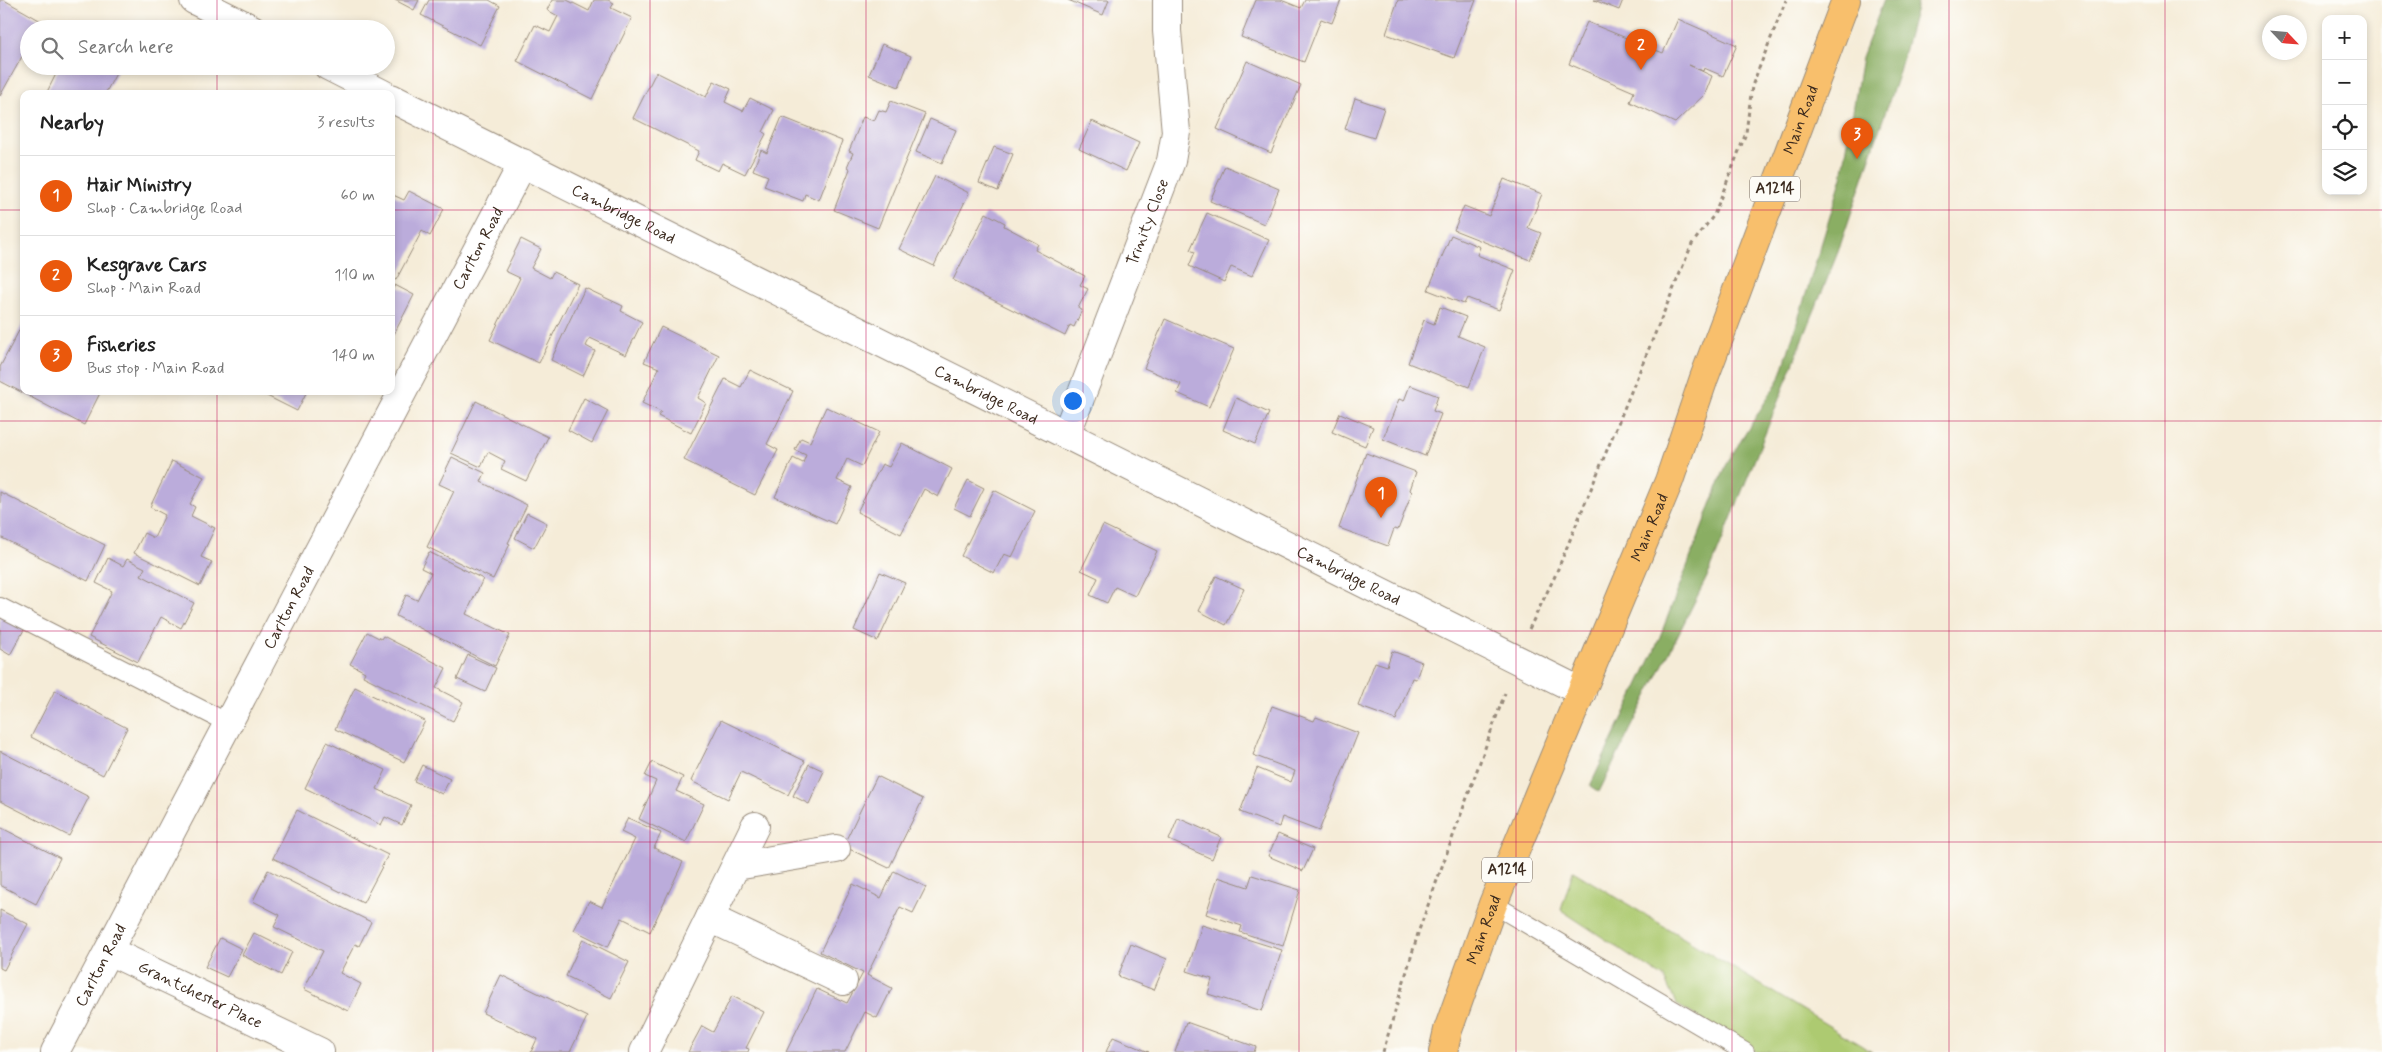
<!DOCTYPE html>
<html lang="en">
<head>
<meta charset="utf-8">
<style>
	:root { --surface:#fff; --page:#f2f2f2; --text:#222; --muted:#767676; --line:#e0e0e0; --accent:#ea580c }
	body { margin:0; font-family:Mynerve,sans-serif; background:var(--page); color:var(--text) }
	.controls { position:absolute; right:15px; top:15px; display:grid; overflow:hidden; border-radius:10px; box-shadow:0 2px 8px #0003 }
	.controls button { width:45px; height:45px; display:grid; place-items:center; padding:0; border:0; border-bottom:1px solid var(--line); background:var(--surface); color:var(--text); font:25px sans-serif }
	.compass { position:absolute; left:2262px; top:15px; width:45px; height:45px; border-radius:50%; background:var(--surface); box-shadow:0 2px 8px #0003; rotate:116deg }
	.you { position:absolute; left:1072px; top:400px; width:18px; height:18px; margin:-12px; border:4px solid #fff; border-radius:50%; background:#1a73e8; box-shadow:0 0 0 8px #1a73e833 }
	.badge { display:grid; place-items:center; width:32px; height:32px; border-radius:50%; background:var(--accent); color:#fff; font-size:16px; font-weight:700 }
	.pin { position:absolute; translate:-50% -41px; filter:drop-shadow(0 1px 2px #0008) }
	.pin::after { content:''; position:absolute; top:26px; width:18px; height:15px; background:inherit; clip-path:polygon(0 0,100% 0,50% 100%) }
	.list { margin:0; padding:0; list-style:none }
	h2 { display:flex; justify-content:space-between; align-items:center; height:65px; margin:0; padding:0 20px; font-size:21px }
	h2 small { font-size:16px; font-weight:400; color:var(--muted) }
	.list li { display:grid; grid-template-columns:32px 1fr auto; gap:15px; align-items:center; box-sizing:border-box; height:80px; padding:0 20px; border-top:1px solid var(--line) }
	.list b { display:block; font-size:19px; white-space:nowrap }
	.list p { margin:0; font-size:16px; white-space:nowrap; color:var(--muted) }
	.list em { font-size:16px; font-style:normal; color:var(--muted) }
	.icon { flex:none; width:28px; height:28px; fill:none; stroke:currentColor; stroke-width:2; stroke-linecap:round; stroke-linejoin:round }
	.map { position:relative; flex:none; width:2382px; height:1052px; overflow:hidden }
	.search { position:absolute; background:var(--surface); box-shadow:0 2px 8px #0003; left:20px; top:20px; width:375px; height:55px; display:flex; align-items:center; gap:12px; box-sizing:border-box; padding:0 18px; border-radius:28px; color:var(--muted); font-size:19px }
	.panel { position:absolute; background:var(--surface); box-shadow:0 2px 8px #0003; left:20px; top:90px; width:375px; height:305px; border-radius:10px }
	.map>svg:first-child { display:block }
	.green { fill:#adca71; stroke:#747a48 }
	.forest { fill:#8aae63; stroke:#626c40 }
	.building { fill:#bbacdb }
	.lines { fill:none; stroke-linecap:round; stroke-linejoin:round }
	.service-casing { stroke:#988b7b; stroke-width:20 }
	.minor-casing { stroke:#988b7b; stroke-width:30 }
	.primary-casing { stroke:#988b7b; stroke-width:30 }
	.path { stroke:#988b7b; stroke-width:3; stroke-dasharray:4 4; stroke-linecap:butt }
	.service { stroke:#fff; stroke-width:18 }
	.minor { stroke:#fff; stroke-width:28 }
	.primary { stroke:#f8bf6c; stroke-width:28 }
	.grid { fill:none; stroke:#c2185b; stroke-width:1; stroke-opacity:0.55 }
	.labels { text-anchor:middle; dominant-baseline:central; stroke-width:4; stroke-linejoin:round; paint-order:stroke }
	.shield { fill:#fdfcf7; stroke:#75695f; stroke-width:1 }
	.shield-label { font-size:15px; font-weight:bold; fill:#3b2a1e }
	.street-label { font-size:16px; fill:#3b2a1e; stroke:#fdfcf7 }
</style>
</head>
<body>
<div class="map">
<svg width="2382" height="1052" viewBox="0 0 2382 1052">
	<rect width="100%" height="100%" fill="#fdfcf7"/>
	<filter id="ink" filterUnits="userSpaceOnUse"><feTurbulence type="fractalNoise" baseFrequency=".02" numOctaves="2"/><feDisplacementMap in="SourceGraphic" scale="10" xChannelSelector="R" yChannelSelector="G"/><feConvolveMatrix kernelMatrix="1 2 1 2 8 2 1 2 1" color-interpolation-filters="sRGB"/></filter>
	<filter id="wash" filterUnits="userSpaceOnUse"><feTurbulence type="fractalNoise" baseFrequency=".0096" numOctaves="4" result="noise"/><feDisplacementMap in="SourceGraphic" scale="20" xChannelSelector="R" yChannelSelector="G"/><feGaussianBlur stdDeviation="1.12" result="paint"/><feColorMatrix in="noise" values="0 0 0 0 0 0 0 0 0 0 0 0 0 0 0 0 0 1.4 0 .05"/><feComposite in="paint" operator="in"/></filter>
	<g filter="url(#wash)">
		<rect width="100%" height="100%" fill="#f5ecd8"/>
		<path class="green" d="M1573 871 1872 1052H1756L1676 1004 1664 978 1561 910Z"/>
		<path class="forest" d="M1884 0H1918L1898 75 1838 252 1710 571 1599 792 1590 786 1654 652 1727 463 1780 378 1842 177 1862 57Z"/>
		<g id="blocks">
			<g class="building">
				<path d="M0 0H4L41 21 37 29H29V44L0 96Z"/>
				<path d="M395 0H419L414 10Z"/>
				<path d="M429 0H489L500 6 480 45 421 15Z"/>
				<path d="M552 0H567L589 11 594 0H608L614 3 611 8 632 18 592 99 517 61 535 25 550 32 558 16 547 10Z"/>
				<path d="M1068 0H1109L1103 15Z"/>
				<path d="M1256 0H1281L1301 8 1305 0H1341L1332 23 1321 19 1304 62 1241 37Z"/>
				<path d="M1398 0H1476L1454 58 1386 34Z"/>
				<path d="M1594 0H1623L1619 10Z"/>
				<path d="M1678 19 1737 45 1723 76 1704 68 1703 71 1689 65 1712 76 1705 94 1675 123 1630 102 1634 92 1569 64 1587 22 1663 53Z"/>
				<path d="M882 44 911 56 899 87 869 75Z"/>
				<path d="M1247 61 1301 85 1271 153 1217 129Z"/>
				<path d="M60 66H120L105 94H46Z"/>
				<path d="M656 72 706 97 714 81 731 89 725 102 743 111 750 98 774 110 763 132 766 134 745 174 722 163 718 171 695 160 699 151 633 118Z"/>
				<path d="M1355 98 1384 108 1374 138 1345 129Z"/>
				<path d="M891 101 925 114 878 228 834 210 850 169 847 167 853 153 849 151 863 117 874 121 879 110 886 112Z"/>
				<path d="M782 117 842 141 819 200 805 194 803 201 764 186 768 176 753 170 761 150 767 153Z"/>
				<path d="M930 119 956 130 942 163 916 152Z"/>
				<path d="M1092 121 1139 143 1126 171 1079 149Z"/>
				<path d="M994 147 1013 154 998 191 979 183Z"/>
				<path d="M1225 166 1279 189 1264 224 1210 201Z"/>
				<path d="M935 176 969 193 934 266 899 249Z"/>
				<path d="M1504 179 1542 194 1528 228 1541 233 1530 260 1454 230 1464 206 1489 216Z"/>
				<path d="M409 191 444 209 430 236 422 231 396 280 391 278V194L404 200Z"/>
				<path d="M986 213 1005 223 1004 226 1038 244 1035 250 1085 276 1080 285 1088 289 1078 308 1082 310 1074 327 1070 325 1065 336 953 280Z"/>
				<path d="M1207 213 1269 240 1252 276 1231 267 1224 282 1189 266 1195 252 1190 250Z"/>
				<path d="M1451 235 1480 247 1477 255 1515 270 1499 310 1467 298 1464 304 1428 290Z"/>
				<path d="M521 239 541 249 531 268 550 278 553 272 578 284 539 363 490 340 520 278 505 271Z"/>
				<path d="M395 285 414 295 394 334 391 333V292Z"/>
				<path d="M585 288 623 306 621 311 642 322 626 355 590 338 586 346 595 351 583 376 551 360Z"/>
				<path d="M1440 307 1466 317 1458 336 1485 347 1469 387 1408 363 1424 320 1434 324Z"/>
				<path d="M1165 319 1234 349 1209 407 1177 393 1181 384 1144 368Z"/>
				<path d="M24 321V391H101L84 425 0 381V367Z"/>
				<path d="M661 327 719 355 698 398 706 403 691 433 658 416 661 412 642 403 659 368 644 362Z"/>
				<path d="M750 370 793 391 767 444 778 450 755 495 684 460 725 379 741 387Z"/>
				<path d="M1410 385 1438 396 1433 411 1441 414 1425 456 1383 439 1399 399 1404 401Z"/>
				<path d="M257 391H307L297 411Z"/>
				<path d="M584 398 608 411 592 443 568 430Z"/>
				<path d="M1236 398 1269 413 1255 444 1223 430Z"/>
				<path d="M476 401 548 437 526 481 501 469 505 461 488 452 481 467 451 453Z"/>
				<path d="M826 407 879 432 862 466 847 459 837 480 852 487 835 524 775 497 793 458 803 463 806 455 795 450 801 438 810 442Z"/>
				<path d="M1340 413 1373 427 1365 446 1332 432Z"/>
				<path d="M902 443 952 469 938 497 924 489 901 534 857 512 882 464 889 467Z"/>
				<path d="M1366 453 1416 472 1410 490 1412 492 1398 530 1394 529 1388 546 1339 528Z"/>
				<path d="M452 457 485 473 481 482 527 505 508 543 510 544 493 579 427 547 454 491 439 484Z"/>
				<path d="M172 461 204 477 190 504 195 507 191 516 215 528 201 557 212 562 200 586 134 553 144 533 154 538 165 515 150 507Z"/>
				<path d="M968 480 984 488 970 516 954 508Z"/>
				<path d="M994 490 1035 511 1012 557 1004 554 994 573 961 556Z"/>
				<path d="M0 492 105 545 88 581 0 537Z"/>
				<path d="M527 513 547 523 534 548 515 538Z"/>
				<path d="M1103 525 1157 551 1135 596 1115 587 1107 603 1090 595 1098 578 1081 570Z"/>
				<path d="M429 552 483 579 466 614 510 635 495 666 396 616 406 595 417 600 431 573 421 568Z"/>
				<path d="M108 558 123 566 127 559 145 568 141 575 194 603 181 628 161 617 138 662 89 637 112 591 96 583Z"/>
				<path d="M880 572 905 583 878 641 854 630Z"/>
				<path d="M1216 576 1244 589 1226 625 1199 611Z"/>
				<path d="M0 615 25 628 10 655 0 649Z"/>
				<path d="M367 632 381 639 383 636 446 668 436 688 463 702 453 721 363 676 365 672 350 664Z"/>
				<path d="M1392 651 1422 662 1416 679 1412 678 1396 720 1358 706 1375 662 1387 666Z"/>
				<path d="M468 655 496 668 485 692 457 679Z"/>
				<path d="M355 687 425 721 404 762 335 729Z"/>
				<path d="M55 690 127 728 103 775 31 737Z"/>
				<path d="M1272 706 1314 721 1316 717 1358 733 1319 831 1282 817 1279 827 1240 812 1257 768 1291 782 1295 771 1253 755Z"/>
				<path d="M721 720 805 761 788 795 741 772 728 799 691 781Z"/>
				<path d="M327 742 386 770 377 789 411 805 402 825 385 817 381 825 305 788Z"/>
				<path d="M0 751 89 797 69 836 0 801Z"/>
				<path d="M652 762 683 777 676 791 704 804 686 842 639 819 656 781 645 776Z"/>
				<path d="M809 764 824 771 809 804 793 796Z"/>
				<path d="M422 765 450 779 442 794 414 781Z"/>
				<path d="M877 776 923 799 889 868 843 846Z"/>
				<path d="M297 810 388 855 363 903 273 858Z"/>
				<path d="M628 818 661 833 654 848 683 862 650 932 622 918 608 947 574 930 589 901 602 907 635 839 621 832Z"/>
				<path d="M1178 818 1221 837 1212 859 1169 840Z"/>
				<path d="M0 827 60 858 36 904 0 885Z"/>
				<path d="M1278 834 1313 849 1303 871 1268 856Z"/>
				<path d="M268 870 371 922 359 946 355 944 340 973 361 984 348 1011 304 989 323 951 274 927 280 915 253 901Z"/>
				<path d="M894 871 926 887 913 913 900 907 867 975 892 988 877 1018 865 1012 845 1052H786L817 989 847 1003 863 973 820 952 853 884 881 898Z"/>
				<path d="M1252 875 1300 890 1283 946 1240 932 1242 926 1206 914 1218 877 1248 887Z"/>
				<path d="M0 910 28 924 4 970 0 968Z"/>
				<path d="M1202 925 1282 950 1262 1011 1208 994 1212 979 1187 971Z"/>
				<path d="M254 933 292 952 281 975 242 955Z"/>
				<path d="M220 938 242 949 227 977 205 967Z"/>
				<path d="M583 939 629 962 611 998 566 976Z"/>
				<path d="M1131 944 1167 959 1154 990 1118 976Z"/>
				<path d="M501 975 587 1017 570 1052H531L537 1039 483 1013Z"/>
				<path d="M732 996 764 1012 746 1048 749 1049 748 1052H688L702 1026 713 1032Z"/>
				<path d="M1186 1022 1256 1047 1254 1052H1175Z"/>
				<path d="M1113 1037 1149 1052H1106Z"/>
			</g>
		</g>
	</g>
	<g filter="url(#ink)">
		<use href="#blocks" fill-opacity="0" stroke="#988b7b" stroke-width="1"/>
		<g class="lines">
			<defs>
				<g id="service">
					<path d="M0 607 228 723"/>
					<path d="M1493 904 1745 1052"/>
				</g>
				<g id="minor">
					<path d="M194 0 252 29"/>
					<path d="M328 66 383 94"/>
					<path id="s1" d="M391 98 1582 692"/>
					<path id="s2" d="M1066 435 1171 161 1176 132 1167 31V0"/>
					<path d="M736 866 836 849"/>
					<path d="M710 918 843 981"/>
					<path id="s3" d="M109 951 320 1052"/>
					<path id="s4" d="M55 1052 523 163"/>
					<path d="M644 1052 755 826"/>
				</g>
				<g id="primary">
					<path id="s5" d="M1443 1052 1448 1030 1493 904 1669 481 1704 378 1846 0"/>
				</g>
			</defs>
			<use href="#service" class="service-casing"/>
			<use href="#minor" class="minor-casing"/>
			<use href="#primary" class="primary-casing"/>
			<g class="path">
				<path d="M1529 629 1555 576 1692 244 1714 215 1746 133 1752 86 1786 0"/>
				<path d="M1383 1052 1419 930 1505 693"/>
			</g>
			<use href="#service" class="service"/>
			<use href="#minor" class="minor"/>
			<use href="#primary" class="primary"/>
		</g>
	</g>
	<path class="grid" d="M217 0V29M433 0V1052M650 0V1052M866 0V1052M1083 0V1052M1299 0V1052M1516 0V1052M1732 0V1052M1949 0V1052M2165 0V1052M217 66V94M0 210H24M391 210H2382M217 391V1052M0 421H2382M0 631H2382M0 842H2382"/>
	<g class="labels">
		<g class="shield">
			<rect x="1750" y="176.5" width="50" height="25" rx="4"/>
			<rect x="1482" y="857.5" width="50" height="25" rx="4"/>
		</g>
		<g class="shield-label">
			<text x="1775" y="189">A1214</text>
			<text x="1507" y="870">A1214</text>
		</g>
		<g class="street-label">
			<text stroke="none"><textPath href="#s5" startOffset="999">Main Road</textPath></text>
			<text stroke="none"><textPath href="#s1" startOffset="260">Cambridge Road</textPath></text>
			<text stroke="none"><textPath href="#s2" startOffset="228">Trinity Close</textPath></text>
			<text stroke="none"><textPath href="#s4" startOffset="908">Carlton Road</textPath></text>
			<text stroke="none"><textPath href="#s1" startOffset="665">Cambridge Road</textPath></text>
			<text stroke="none"><textPath href="#s5" startOffset="564">Main Road</textPath></text>
			<text stroke="none"><textPath href="#s1" startOffset="1070">Cambridge Road</textPath></text>
			<text stroke="none"><textPath href="#s4" startOffset="502">Carlton Road</textPath></text>
			<text stroke="none"><textPath href="#s5" startOffset="129">Main Road</textPath></text>
			<text stroke="none"><textPath href="#s4" startOffset="98">Carlton Road</textPath></text>
			<text stroke="none"><textPath href="#s3" startOffset="101">Grantchester Place</textPath></text>
		</g>
	</g>
</svg>
<div class="controls">
<button>+</button>
<button>−</button>
<button><svg class="icon" aria-label="locate" viewBox="0 0 24 24"><circle cx="12" cy="12" r="6"/><path d="M12 2v4M12 18v4M2 12h4M18 12h4"/></svg></button>
<button><svg class="icon" aria-label="layers" viewBox="0 0 24 24"><path d="M12 4l9 5-9 5-9-5zM3 14l9 5 9-5"/></svg></button>
</div>
<svg class="compass" viewBox="-18 -18 36 36"><path d="M0-13l5 13h-10z" fill="#e53935"/><path d="M0 13l5-13h-10z" fill="#767676"/></svg>
<div class="you"></div>
<div class="pin badge" style="left:1381px;top:518px">1</div>
<div class="pin badge" style="left:1641px;top:70px">2</div>
<div class="pin badge" style="left:1857px;top:159px">3</div>
<div class="search"><svg class="icon" aria-label="search" viewBox="0 0 24 24"><circle cx="10" cy="10" r="6"/><path d="M15 15l6 6"/></svg>Search here</div>
<section class="panel">
<h2>Nearby<small>3 results</small></h2>
<ul class="list">
<li><span class="badge">1</span><div><b>Hair Ministry</b><p>Shop · Cambridge Road</p></div><em>60 m</em></li>
<li><span class="badge">2</span><div><b>Kesgrave Cars</b><p>Shop · Main Road</p></div><em>110 m</em></li>
<li><span class="badge">3</span><div><b>Fisheries</b><p>Bus stop · Main Road</p></div><em>140 m</em></li>
</ul>
</section>
</div>
</body>
</html>
